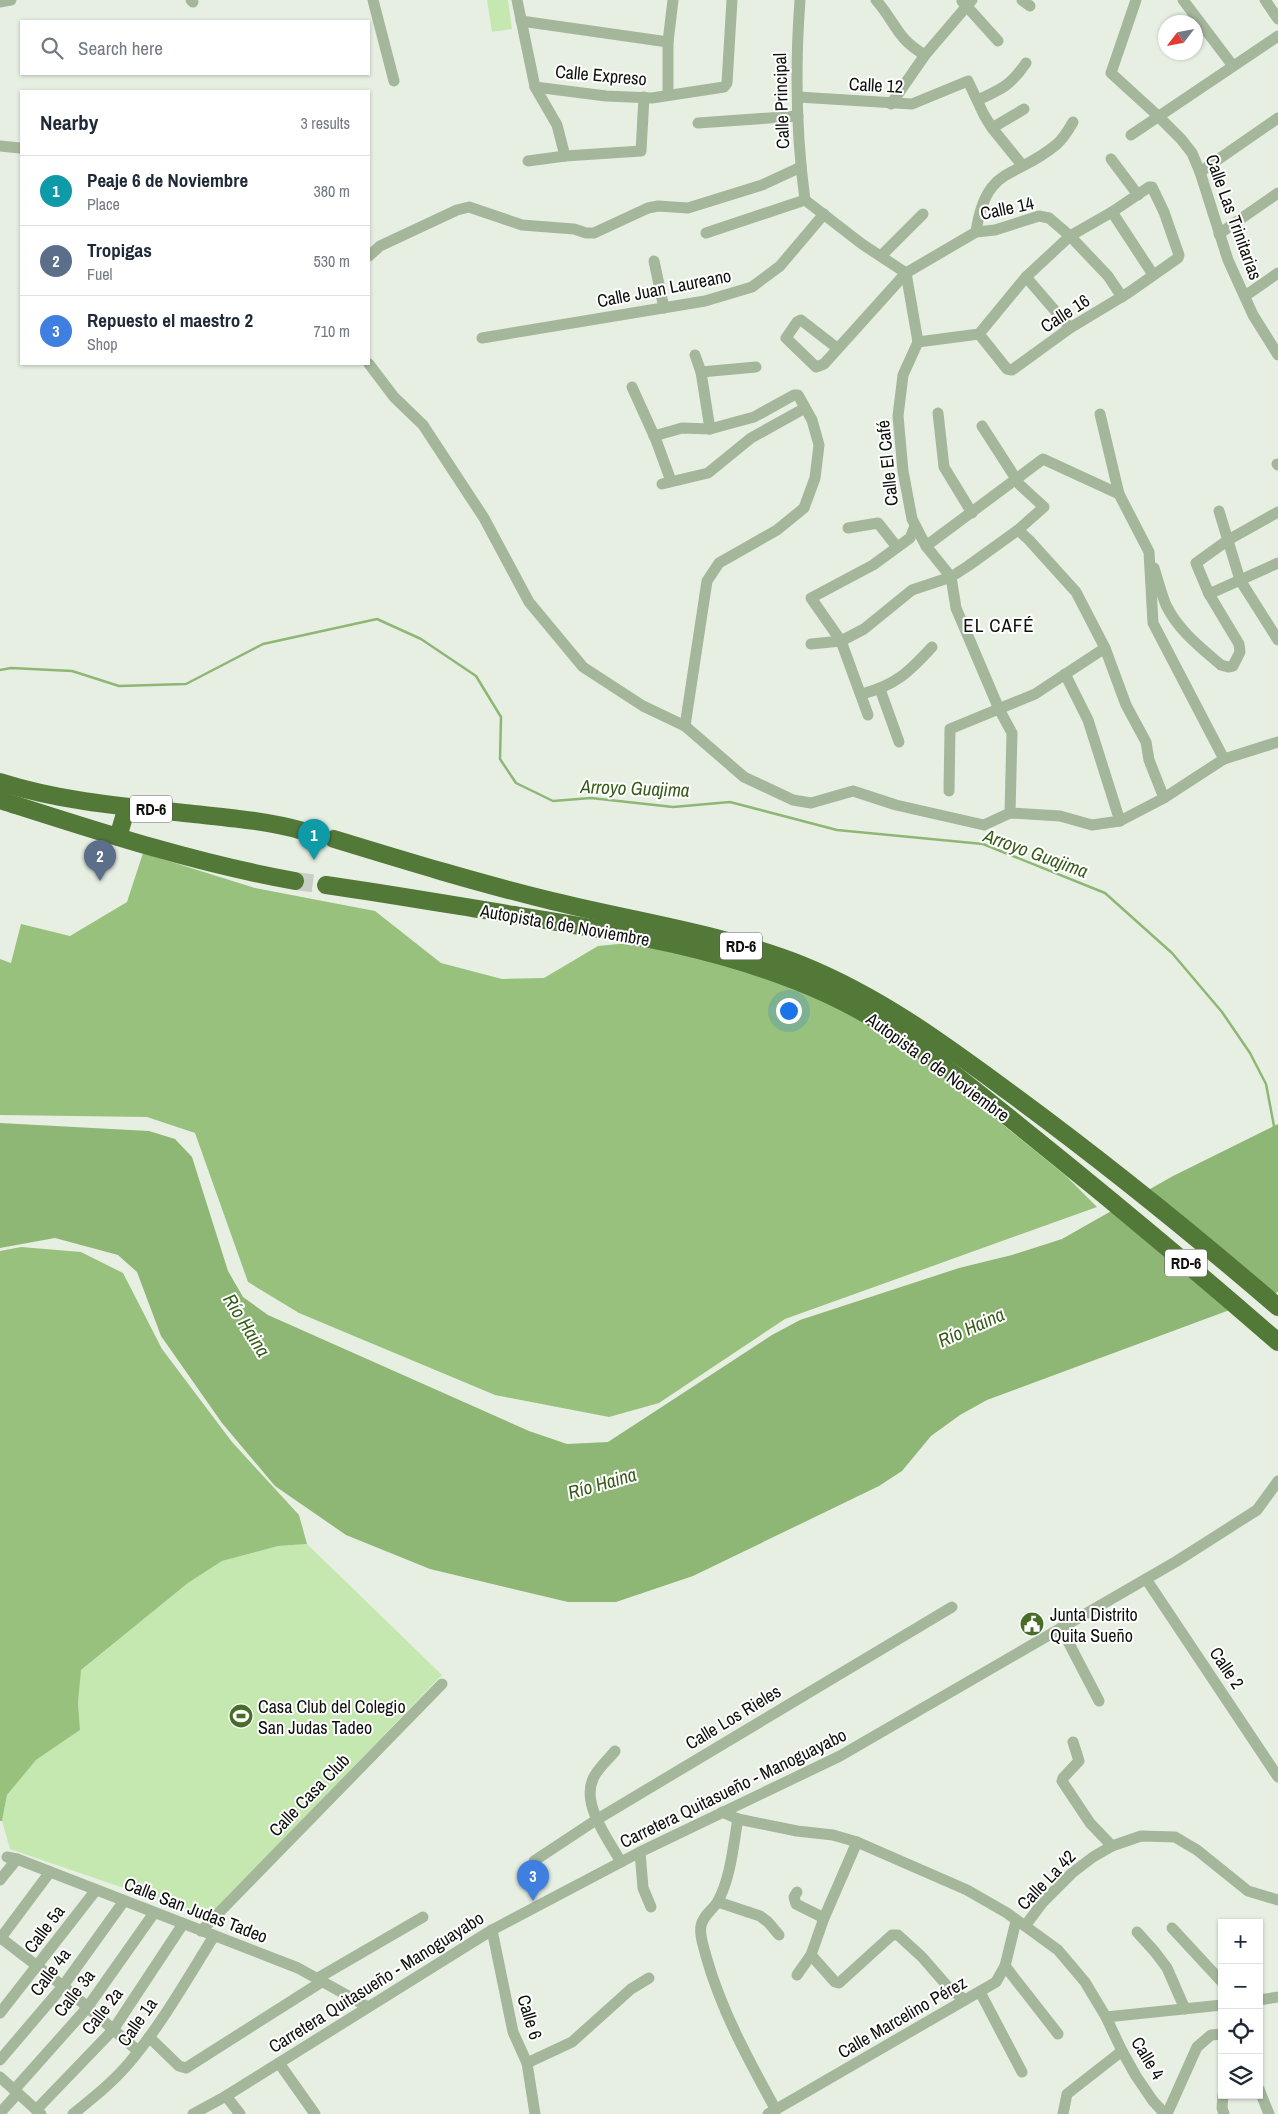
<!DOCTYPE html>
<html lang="en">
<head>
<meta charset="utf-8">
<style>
	:root { --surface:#fff; --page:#f6f6f7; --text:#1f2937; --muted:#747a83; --line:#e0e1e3; --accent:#476e29 }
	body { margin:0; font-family:"Archivo Narrow",sans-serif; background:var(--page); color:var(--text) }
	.controls { position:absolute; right:15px; bottom:15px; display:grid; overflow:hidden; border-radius:0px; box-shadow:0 1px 4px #0004 }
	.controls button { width:45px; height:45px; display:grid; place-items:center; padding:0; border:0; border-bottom:1px solid var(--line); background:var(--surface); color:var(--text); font:25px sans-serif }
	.compass { position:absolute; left:1158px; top:15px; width:45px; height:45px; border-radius:50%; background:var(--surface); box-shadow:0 1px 4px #0004; rotate:238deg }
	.you { position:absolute; left:788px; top:1010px; width:18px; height:18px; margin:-12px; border:4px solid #fff; border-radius:50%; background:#1a73e8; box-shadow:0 0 0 8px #1a73e833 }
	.badge { display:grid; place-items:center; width:32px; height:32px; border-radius:50%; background:var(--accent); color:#fff; font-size:16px; font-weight:700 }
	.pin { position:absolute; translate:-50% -41px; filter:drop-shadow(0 1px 2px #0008) }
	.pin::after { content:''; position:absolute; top:26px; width:18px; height:15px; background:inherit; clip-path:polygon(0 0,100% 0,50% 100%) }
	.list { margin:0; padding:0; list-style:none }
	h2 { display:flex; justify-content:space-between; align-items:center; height:65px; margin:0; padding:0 20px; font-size:21px }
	h2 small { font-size:16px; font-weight:400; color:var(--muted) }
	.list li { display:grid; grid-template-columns:32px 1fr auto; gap:15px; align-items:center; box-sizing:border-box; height:70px; padding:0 20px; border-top:1px solid var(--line) }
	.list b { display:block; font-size:19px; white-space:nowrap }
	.list p { margin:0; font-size:16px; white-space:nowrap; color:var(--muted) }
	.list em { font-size:16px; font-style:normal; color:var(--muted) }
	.icon { flex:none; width:28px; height:28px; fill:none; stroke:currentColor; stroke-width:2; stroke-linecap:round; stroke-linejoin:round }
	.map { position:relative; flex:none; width:1278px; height:2114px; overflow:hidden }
	.search { position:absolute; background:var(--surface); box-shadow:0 1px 4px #0004; left:20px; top:20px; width:350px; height:55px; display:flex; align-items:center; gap:12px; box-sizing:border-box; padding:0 18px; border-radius:0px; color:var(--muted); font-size:19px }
	.panel { position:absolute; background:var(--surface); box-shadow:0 1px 4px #0004; left:20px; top:90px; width:350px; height:275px; border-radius:0px }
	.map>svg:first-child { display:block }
	.green { fill:#c4e8af }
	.forest { fill:#98c17e }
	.water { fill:#8eb775 }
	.pier { fill:#e7efe3 }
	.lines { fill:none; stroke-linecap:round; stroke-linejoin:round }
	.stream { stroke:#8eb775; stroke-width:2.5 }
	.highway-tunnel { stroke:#c7cec3; stroke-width:18; stroke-dasharray:18 9; stroke-linecap:butt }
	.minor { stroke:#a5b79a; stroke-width:11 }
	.highway { stroke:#537939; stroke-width:18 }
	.labels { text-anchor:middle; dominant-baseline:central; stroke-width:4; stroke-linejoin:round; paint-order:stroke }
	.shield { fill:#fff; stroke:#575856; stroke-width:1 }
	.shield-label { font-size:16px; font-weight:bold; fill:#0f110d }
	.street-label { font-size:18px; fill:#0f110d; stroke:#fff }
	.poi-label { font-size:18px; fill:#0f110d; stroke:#fff; text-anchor:start }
	.neighbourhood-label { font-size:19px; letter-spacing:1px; fill:#0f110d; stroke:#fff }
	.water-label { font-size:19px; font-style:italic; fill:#355b17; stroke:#fff }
</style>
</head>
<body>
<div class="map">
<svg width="1278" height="2114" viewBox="0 0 1278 2114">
	<rect width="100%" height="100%" fill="#e7efe3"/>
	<g class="green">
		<path d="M487 0H508L512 29 492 32Z"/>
		<path d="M307 1544 442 1675 208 1917 10 1849 2 1821 7 1795 36 1760 80 1730 78 1702 80 1671 188 1583 222 1561 278 1546Z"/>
	</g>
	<g class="forest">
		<path d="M143 853 255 888 375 911 441 963 502 979 544 978 598 946 639 942 739 967 823 998 910 1049 1066 1176 1097 1207 785 1319 659 1403 609 1417 495 1395 299 1313 248 1282 195 1133 147 1117 0 1115V959L11 963 21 924 70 936 127 902Z"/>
		<path d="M21 1247 81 1252 123 1273 162 1349 232 1442 299 1515 307 1544 278 1546 222 1561 188 1583 81 1670 78 1702 80 1730 36 1760 7 1795 2 1821H0V1251Z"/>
	</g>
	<path class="water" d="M0 1123 149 1131 175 1139 192 1157 228 1271 243 1297 268 1315 529 1431 567 1444 608 1442 772 1335 800 1320 959 1268 1012 1255 1062 1239 1173 1176 1278 1124V1292L987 1400 960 1415 931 1436 902 1471 879 1486 693 1576 616 1602H568L430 1569 346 1535 275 1486 222 1423 161 1336 137 1272 118 1255 55 1238 0 1248Z"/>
	<path class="pier" d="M1147 1188 1273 1296 1231 1312 1111 1208Z"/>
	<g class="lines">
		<path class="stream" d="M0 670 11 668 72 671 119 686 186 684 263 644 377 619 421 639 476 676 501 717 500 759 516 783 553 801 591 798 673 807 730 802 837 830 983 844 1105 893 1172 953 1222 1012 1250 1053 1266 1084 1274 1126"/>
		<g class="highway-tunnel">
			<path d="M303 831 334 839"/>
			<path d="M295 881 326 885"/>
		</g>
		<g class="minor">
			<path d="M191 0 193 2"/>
			<path d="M373 0 394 81"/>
			<path d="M517 0 535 87 557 125 565 156"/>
			<path d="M800 0C795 67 796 134 805 200"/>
			<path d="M876 0C896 23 896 38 925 55"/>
			<path d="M1022 0 1030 6"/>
			<path d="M1136 0 1111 73 1157 115 1181 139 1192 153 1200 172 1228 260 1253 315 1278 355"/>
			<path d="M1183 0 1233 66"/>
			<path d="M1265 0 1278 19"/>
			<path d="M962 1 998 41"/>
			<path d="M0 2 11 0"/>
			<path d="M521 21 668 42"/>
			<path d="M535 87 606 96 652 98 724 87 727 83 732 0"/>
			<path d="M668 95V42L673 0"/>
			<path d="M798 97 912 104 968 81 984 115 992 128 1022 165"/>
			<path d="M978 100C1002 89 1011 85 1026 63"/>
			<path d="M891 104 925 55 972 0"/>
			<path d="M698 123 798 116"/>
			<path d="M992 128 1024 109"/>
			<path d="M1131 135 1278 36"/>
			<path d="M0 146 20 148"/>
			<path d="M1111 159 1138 195"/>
			<path d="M528 161 565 156 641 151 644 97"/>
			<path d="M1200 172 1278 118"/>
			<path d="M805 200 862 244 906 273 918 342 903 375 898 416 903 471 912 519 926 546 951 577 956 608 999 709 1012 733 1010 813"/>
			<path d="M1112 212 1150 270"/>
			<path d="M976 232C986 164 1015 180 1057 144 1064 138 1069 129 1073 122"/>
			<path d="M706 233 805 200"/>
			<path d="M1219 234 1278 193"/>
			<path d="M369 256 380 246 457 210 469 207 522 225 574 229 586 233H594L648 208 658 206 688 208 762 185 801 167"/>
			<path d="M881 256 923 214"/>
			<path d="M654 261 664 308"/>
			<path d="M1026 277 1070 328"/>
			<path d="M1245 296 1278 273"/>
			<path d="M482 338 705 301 752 287 780 266 824 214"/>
			<path d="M918 342 979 334 1026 277 1070 236 1112 212 1149 187H1152L1164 212 1179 255 1178 258 1128 293 1070 328 1012 370 1007 369 979 334"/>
			<path d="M837 348 801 320 797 322 786 338 816 367 824 364 906 273 976 232 995 230 1039 216 1049 218 1070 236 1108 276 1122 297"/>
			<path d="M695 355 701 372 710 429"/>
			<path d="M369 364 394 397 423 425 484 518 529 602 583 667 643 706 685 726 744 777 793 800 811 803 853 791 896 805 984 825 1010 813 1060 816 1092 825 1120 821 1164 798 1224 759 1278 742"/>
			<path d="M701 372 756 367"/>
			<path d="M632 387 656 440 671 481"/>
			<path d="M938 413 944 467 972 513"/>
			<path d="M1100 414 1119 494"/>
			<path d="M654 436 682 428 710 429 754 417 794 395H798L812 420 819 445 815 478 804 508 777 530 719 563 707 581 685 726"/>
			<path d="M1277 464 1278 465"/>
			<path d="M662 484 708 473 751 438 805 408"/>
			<path d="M1219 511 1240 580 1278 640"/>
			<path d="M848 528 878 523 897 547"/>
			<path d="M1018 530 1029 540 1076 592 1105 648 1126 705 1146 742 1149 760 1164 798"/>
			<path d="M926 546 1043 459 1119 494 1149 552 1153 623 1224 759"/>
			<path d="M1154 568C1158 580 1161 593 1166 605 1178 630 1200 647 1221 665L1228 667 1233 666 1240 652 1239 644 1209 594 1196 563 1228 540 1278 512"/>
			<path d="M1209 594 1278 563"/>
			<path d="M811 644 841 641 864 629 912 590 951 577 968 566 1018 530 1044 507 1020 485 982 426"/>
			<path d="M1065 674 1088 720 1120 821"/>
			<path d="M880 689 899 742"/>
			<path d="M862 694C896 685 909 672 932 647"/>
			<path d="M868 715 841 641 811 598 873 565 910 538 915 526"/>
			<path d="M949 791 950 729 1035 694 1105 648"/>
			<path d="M1146 1579 1278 1777"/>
			<path d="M1061 1628 1099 1701"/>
			<path d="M1073 1742 1079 1761 1063 1778 1062 1781 1090 1823 1112 1846"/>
			<path d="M615 1751C608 1760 597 1769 593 1779 581 1804 609 1841 621 1862"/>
			<path d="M722 1812 738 1819 797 1831 833 1835 857 1842 967 1890 1007 1913 1058 1950 1085 1982 1106 2017 1122 2051 1136 2076 1153 2101 1165 2114"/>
			<path d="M738 1819C733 1846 731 1877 718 1901 713 1910 703 1915 701 1926 699 1936 704 1947 706 1956 721 2010 749 2061 776 2110"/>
			<path d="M640 1852 643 1888 651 1907"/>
			<path d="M7 1857 17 1859 298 1968 368 2007"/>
			<path d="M534 1861 596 1820 952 1607"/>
			<path d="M0 1880 17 1859"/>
			<path d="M797 1892 794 1897 796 1904 824 1918"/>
			<path d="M718 1902 760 1916 768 1922 779 1935"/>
			<path d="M1025 1926 1043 1902 1072 1873 1093 1857 1112 1846 1141 1836 1175 1837 1197 1850 1248 1891 1278 1900"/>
			<path d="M1172 1928 1222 1982"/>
			<path d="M492 1930 513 2032 527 2063 535 2114"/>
			<path d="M201 1931 442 1684"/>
			<path d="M1137 1932 1155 1952 1167 1968 1185 2009"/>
			<path d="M1 1938 63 1986 138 2051"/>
			<path d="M0 1939 50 1872"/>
			<path d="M811 1955 835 1982 839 1983 892 1935H898L922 1957 949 1988 965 2000"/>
			<path d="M1005 1966 1058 2034"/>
			<path d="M797 1975 811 1955 824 1918 857 1842"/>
			<path d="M318 1978 423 1917"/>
			<path d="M980 1992 1022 2072"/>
			<path d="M1259 2000 1278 1997"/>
			<path d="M0 2013 96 1890"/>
			<path d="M1106 2017 1222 2005"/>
			<path d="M149 2037 179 2066 186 2068 323 1981"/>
			<path d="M0 2060 63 1986 124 1901"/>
			<path d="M279 2063 315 2114"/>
			<path d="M527 2063 572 2042 631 1989 649 1978"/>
			<path d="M0 2077 41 2114"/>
			<path d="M1259 2089 1269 2114"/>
			<path d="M14 2090 87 2008 154 1913"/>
			<path d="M1223 2095 1222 2108 1224 2114"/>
			<path d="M226 2096 240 2114"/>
			<path d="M36 2110 113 2030 183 1924"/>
			<path d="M0 2113 18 2093"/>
			<path d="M73 2114C93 2098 113 2082 129 2063 162 2024 187 1979 214 1936"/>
			<path d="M193 2114 226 2096 492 1930 640 1852 840 1756 1177 1561 1257 1510 1278 1481"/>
			<path d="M768 2114 996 1982 1005 1966 1016 1921"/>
			<path d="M1063 2114 1067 2094 1122 2051"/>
			<path d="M1167 2114 1197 2047 1211 2035 1222 2034"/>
		</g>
		<g class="highway">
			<path d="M0 782C63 802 129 807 194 814 231 818 268 821 303 831"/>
			<path d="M0 800C97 831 194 863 295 881"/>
			<path d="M118 837 127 807"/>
			<path d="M334 839C406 861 478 883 552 901 633 921 724 934 802 965 881 997 945 1045 1013 1095 1104 1162 1192 1233 1278 1307"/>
			<path d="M326 885C389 894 452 905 514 915 620 932 728 949 825 993 898 1026 961 1079 1023 1129 1109 1198 1194 1269 1278 1342"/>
		</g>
	</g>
	<defs>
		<symbol id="civic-disc" viewBox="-11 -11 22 22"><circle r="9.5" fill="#476e29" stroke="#fff"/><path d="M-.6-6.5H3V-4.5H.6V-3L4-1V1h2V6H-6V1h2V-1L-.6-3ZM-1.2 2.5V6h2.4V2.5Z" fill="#fff"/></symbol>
		<symbol id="stadium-disc" viewBox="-11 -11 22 22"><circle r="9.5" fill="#476e29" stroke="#fff"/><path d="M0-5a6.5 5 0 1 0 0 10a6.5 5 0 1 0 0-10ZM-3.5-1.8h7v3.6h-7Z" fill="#fff"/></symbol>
	</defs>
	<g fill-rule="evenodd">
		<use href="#civic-disc" x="1018" y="1610" width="28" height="28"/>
		<use href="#stadium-disc" x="227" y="1702" width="28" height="28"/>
	</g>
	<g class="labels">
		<g class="shield">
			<rect x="130" y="795.5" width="42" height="27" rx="4"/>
			<rect x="720" y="932.5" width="42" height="27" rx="4"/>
			<rect x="1165" y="1249.5" width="42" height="27" rx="4"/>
		</g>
		<g class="shield-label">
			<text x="151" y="809">RD-6</text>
			<text x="741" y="946">RD-6</text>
			<text x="1186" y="1263">RD-6</text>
		</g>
		<g class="street-label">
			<text transform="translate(601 75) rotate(5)">Calle Expreso</text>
			<text transform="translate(876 85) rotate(3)">Calle 12</text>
			<text transform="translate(781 101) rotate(-92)">Calle Principal</text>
			<text transform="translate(1007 208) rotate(-12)">Calle 14</text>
			<text transform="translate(1234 217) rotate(70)">Calle Las Trinitarias</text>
			<text transform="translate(664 288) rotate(-11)">Calle Juan Laureano</text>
			<text transform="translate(1065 313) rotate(-33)">Calle 16</text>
			<text transform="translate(887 463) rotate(-96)">Calle El Café</text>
			<text transform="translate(565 925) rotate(10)">Autopista 6 de Noviembre</text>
			<text transform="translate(938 1067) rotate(36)">Autopista 6 de Noviembre</text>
			<text transform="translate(1227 1668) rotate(56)">Calle 2</text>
			<text transform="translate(733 1717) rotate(-31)">Calle Los Rieles</text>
			<text transform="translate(733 1788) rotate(-26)">Carretera Quitasueño - Manoguayabo</text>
			<text transform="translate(309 1795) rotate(-46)">Calle Casa Club</text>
			<text transform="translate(1046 1880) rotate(-46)">Calle La 42</text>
			<text transform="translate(196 1910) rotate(21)">Calle San Judas Tadeo</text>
			<text transform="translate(44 1929) rotate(-53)">Calle 5a</text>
			<text transform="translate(50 1972) rotate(-53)">Calle 4a</text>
			<text transform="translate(376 1982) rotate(-32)">Carretera Quitasueño - Manoguayabo</text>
			<text transform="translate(74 1993) rotate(-52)">Calle 3a</text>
			<text transform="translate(102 2011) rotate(-52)">Calle 2a</text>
			<text transform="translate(530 2017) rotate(73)">Calle 6</text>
			<text transform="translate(902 2017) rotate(-30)">Calle Marcelino Pérez</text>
			<text transform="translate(137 2022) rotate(-55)">Calle 1a</text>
			<text transform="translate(1148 2058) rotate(59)">Calle 4</text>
		</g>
		<g class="poi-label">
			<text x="1050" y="1614">Junta Distrito<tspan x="1050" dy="21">Quita Sueño</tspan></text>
			<text x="258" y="1706">Casa Club del Colegio<tspan x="258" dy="21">San Judas Tadeo</tspan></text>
		</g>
		<g class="neighbourhood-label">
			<text x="999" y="625">EL CAFÉ</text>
		</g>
		<g class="water-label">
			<text transform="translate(635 788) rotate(2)">Arroyo Guajima</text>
			<text transform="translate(1036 853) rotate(20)">Arroyo Guajima</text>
			<text transform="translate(247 1325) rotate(58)">Río Haina</text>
			<text transform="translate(971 1327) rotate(-24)">Río Haina</text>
			<text transform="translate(602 1483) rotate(-16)">Río Haina</text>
		</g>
	</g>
</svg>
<div class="controls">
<button>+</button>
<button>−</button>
<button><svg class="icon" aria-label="locate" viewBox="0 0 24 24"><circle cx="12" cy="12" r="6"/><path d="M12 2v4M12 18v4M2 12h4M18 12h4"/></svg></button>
<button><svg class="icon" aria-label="layers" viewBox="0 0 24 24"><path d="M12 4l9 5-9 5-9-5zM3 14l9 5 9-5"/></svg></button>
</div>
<svg class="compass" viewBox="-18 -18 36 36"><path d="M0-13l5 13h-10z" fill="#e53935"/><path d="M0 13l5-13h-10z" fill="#747a83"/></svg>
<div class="you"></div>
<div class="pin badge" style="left:314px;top:860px;background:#0f9aa8">1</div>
<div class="pin badge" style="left:100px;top:881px;background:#5c6f8a">2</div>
<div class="pin badge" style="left:533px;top:1901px;background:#3f7fe0">3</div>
<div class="search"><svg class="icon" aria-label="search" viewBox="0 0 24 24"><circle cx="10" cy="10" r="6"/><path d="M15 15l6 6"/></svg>Search here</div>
<section class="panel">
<h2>Nearby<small>3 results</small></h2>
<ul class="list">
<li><span class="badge" style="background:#0f9aa8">1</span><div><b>Peaje 6 de Noviembre</b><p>Place</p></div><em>380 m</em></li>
<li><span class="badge" style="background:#5c6f8a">2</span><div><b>Tropigas</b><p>Fuel</p></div><em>530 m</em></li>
<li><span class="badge" style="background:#3f7fe0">3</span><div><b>Repuesto el maestro 2</b><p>Shop</p></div><em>710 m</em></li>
</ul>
</section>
</div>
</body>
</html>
